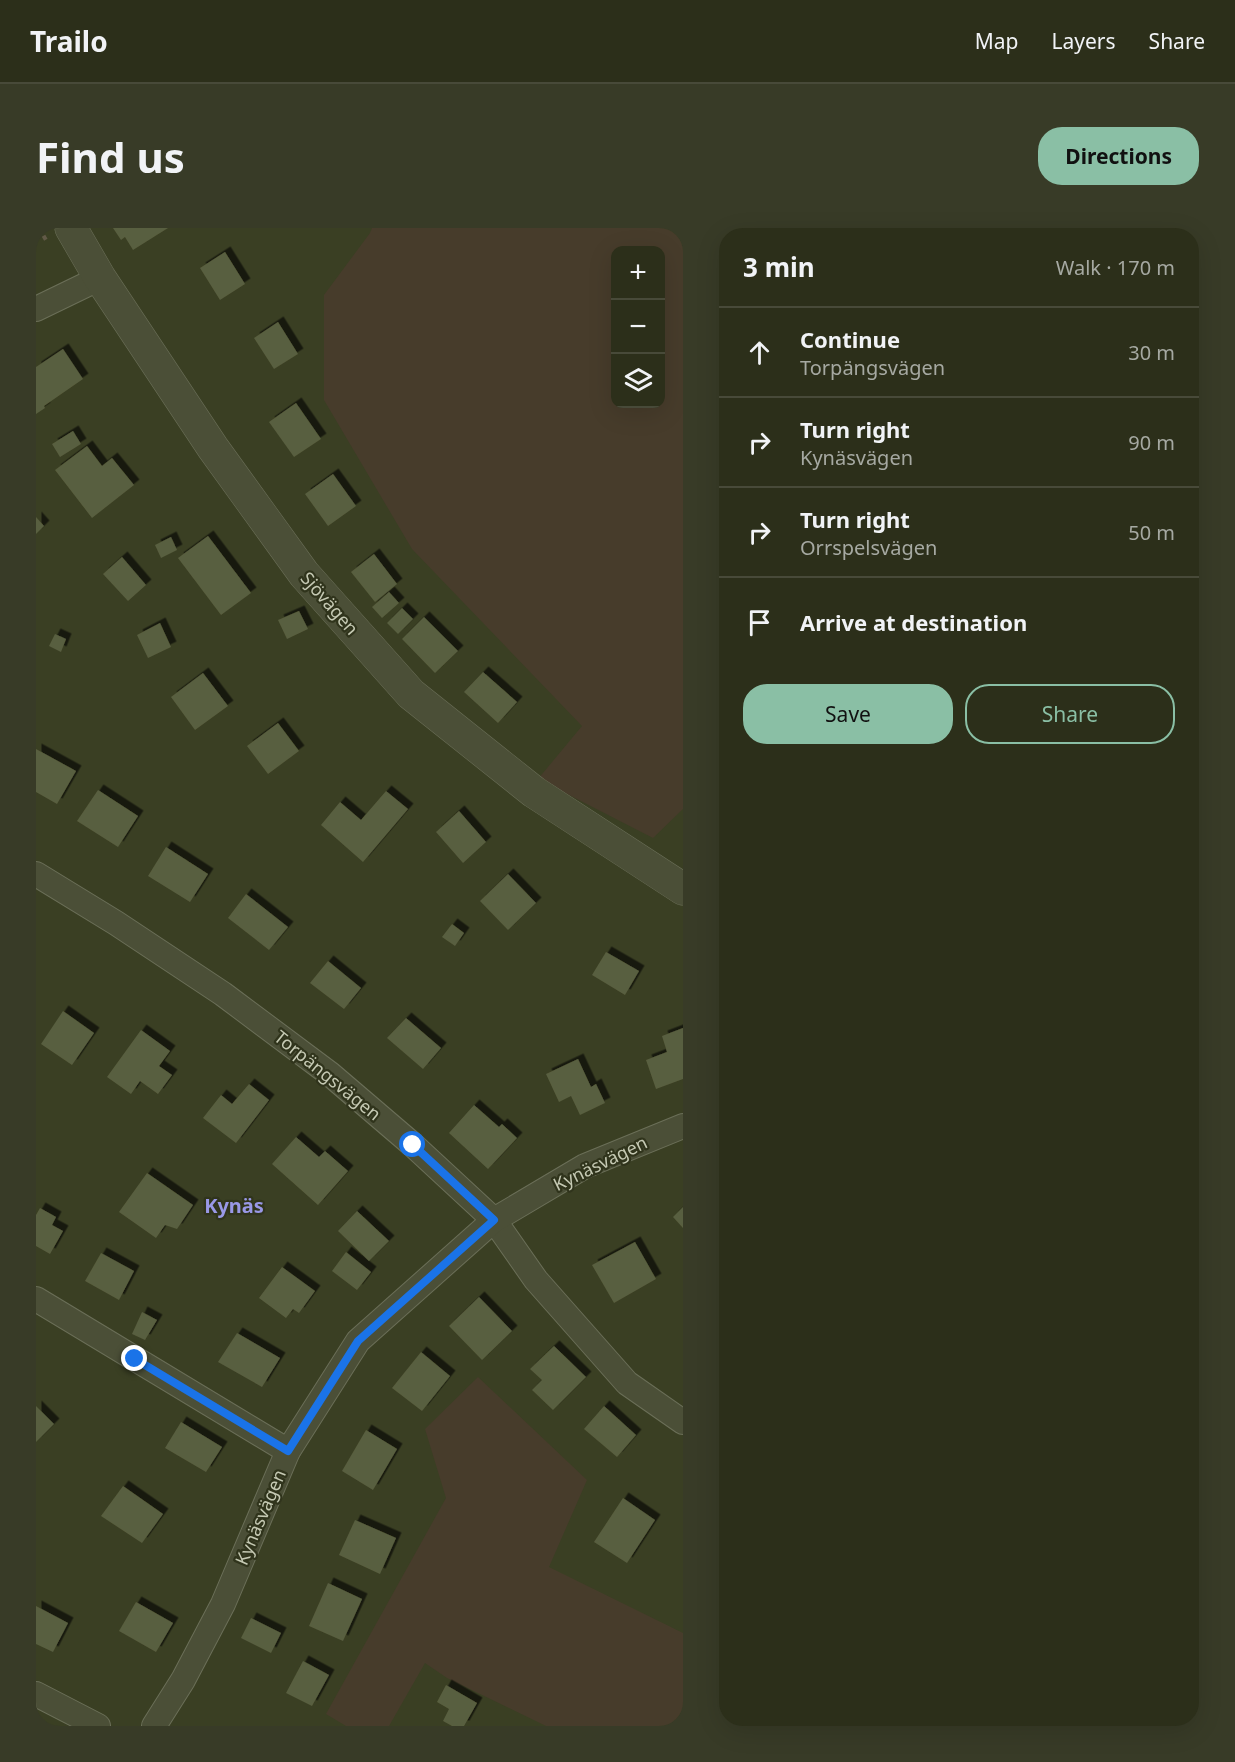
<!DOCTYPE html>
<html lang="en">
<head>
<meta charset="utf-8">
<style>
	:root { --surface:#2c2f1a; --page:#383b27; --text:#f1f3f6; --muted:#a6a9a2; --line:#484a39; --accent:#8abfa5 }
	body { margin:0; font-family:"Noto Sans",sans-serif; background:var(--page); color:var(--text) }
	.controls { position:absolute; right:18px; top:18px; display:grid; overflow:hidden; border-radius:12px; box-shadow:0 6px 24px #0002 }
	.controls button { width:54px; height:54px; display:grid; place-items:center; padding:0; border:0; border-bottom:2px solid var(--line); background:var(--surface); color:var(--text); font:30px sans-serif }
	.stop { position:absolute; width:18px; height:18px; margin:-14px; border:4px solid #1a73e8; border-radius:50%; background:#fff }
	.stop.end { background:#1a73e8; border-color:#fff; box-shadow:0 2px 6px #0008 }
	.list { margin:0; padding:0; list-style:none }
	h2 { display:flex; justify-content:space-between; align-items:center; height:78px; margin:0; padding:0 24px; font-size:26px }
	h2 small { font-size:20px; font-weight:400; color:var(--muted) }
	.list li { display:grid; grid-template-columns:39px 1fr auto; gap:18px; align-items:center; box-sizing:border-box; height:90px; padding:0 24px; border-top:2px solid var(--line) }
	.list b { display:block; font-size:22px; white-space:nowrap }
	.list p { margin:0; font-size:20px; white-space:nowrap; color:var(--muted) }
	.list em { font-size:20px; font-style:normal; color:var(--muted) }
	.actions { display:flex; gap:12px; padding:18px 24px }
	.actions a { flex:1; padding:14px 0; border:2px solid var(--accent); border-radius:24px; text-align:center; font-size:21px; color:var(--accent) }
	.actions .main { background:var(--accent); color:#111 }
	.icon { flex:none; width:33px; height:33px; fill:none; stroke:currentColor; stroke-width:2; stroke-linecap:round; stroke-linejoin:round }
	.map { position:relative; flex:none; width:647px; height:1498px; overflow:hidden; border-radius:24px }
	header { display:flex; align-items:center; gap:36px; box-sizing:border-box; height:84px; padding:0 30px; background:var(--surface); border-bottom:2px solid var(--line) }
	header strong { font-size:28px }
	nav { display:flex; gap:33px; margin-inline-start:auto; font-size:21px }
	.intro { display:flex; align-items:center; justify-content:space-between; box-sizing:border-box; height:144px; padding:0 36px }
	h1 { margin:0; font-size:42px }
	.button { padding:15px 27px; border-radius:24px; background:var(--accent); color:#111; font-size:21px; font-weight:700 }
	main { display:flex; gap:36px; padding:0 36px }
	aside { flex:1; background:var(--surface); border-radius:24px; box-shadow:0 6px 24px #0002 }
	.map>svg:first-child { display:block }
	.green { fill:#473c2b; fill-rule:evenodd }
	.building { fill:#595e3f; filter:url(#shadow) }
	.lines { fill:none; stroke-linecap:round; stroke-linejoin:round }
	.minor-casing { stroke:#6b6f58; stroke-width:26 }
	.tertiary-casing { stroke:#6b6f58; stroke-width:33 }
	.path { stroke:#615947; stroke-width:4; stroke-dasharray:4.5 4.5; stroke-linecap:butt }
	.minor { stroke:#4b4f37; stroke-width:24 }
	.tertiary { stroke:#4b4f37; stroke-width:32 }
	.route { stroke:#1a73e8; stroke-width:8 }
	.labels { text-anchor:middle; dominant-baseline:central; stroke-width:4.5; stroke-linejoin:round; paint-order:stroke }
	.street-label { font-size:18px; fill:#c5c9b3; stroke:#30341c }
	.neighbourhood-label { font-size:20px; font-weight:bold; fill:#9998e6; stroke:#30341c }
</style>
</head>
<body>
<header>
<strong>Trailo</strong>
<nav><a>Map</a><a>Layers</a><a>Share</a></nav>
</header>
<div class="intro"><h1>Find us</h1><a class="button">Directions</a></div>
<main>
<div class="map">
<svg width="647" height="1498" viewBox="0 0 647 1498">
	<defs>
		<filter id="shadow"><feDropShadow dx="5.5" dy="-5.5" stdDeviation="0" flood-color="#0009"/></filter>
	</defs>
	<rect width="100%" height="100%" fill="#3a3f23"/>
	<g class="green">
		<path d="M336 0H647V581L617 610 502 551 546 498 376 321 288 172V67L334 5ZM580 22H624V176H580Z"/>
		<path d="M442 1149 551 1252 513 1339 647 1405V1498H510L411 1450 389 1435 353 1498H310L290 1486 410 1270 389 1201Z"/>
	</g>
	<g class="building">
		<path d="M77 0H132L97 22 89 9 85 12Z"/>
		<path d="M189 24 209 56 184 72 164 40Z"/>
		<path d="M242 94 262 126 238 141 218 110Z"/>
		<path d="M27 121 47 151 8 178 9 180 0 186V139Z"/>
		<path d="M260 175 285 211 258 229 233 194Z"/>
		<path d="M37 203 45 216 24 229 16 216Z"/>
		<path d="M51 218 66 238 76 230 98 257 56 290 19 242Z"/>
		<path d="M297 246 320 278 292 298 269 266Z"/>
		<path d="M0 289 8 298 0 306Z"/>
		<path d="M172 308 215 365 185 387 142 330Z"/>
		<path d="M135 309 141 322 125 330 119 317Z"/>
		<path d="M338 326 361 356 339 374 315 344Z"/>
		<path d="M86 329 110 357 92 373 67 346Z"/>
		<path d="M353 364 363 375 346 390 336 379Z"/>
		<path d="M366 380 377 391 362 406 351 395Z"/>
		<path d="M263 383 272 401 251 411 242 392Z"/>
		<path d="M388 389 422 423 399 445 366 411Z"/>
		<path d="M124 395 135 419 112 430 101 407Z"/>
		<path d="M19 406 30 411 25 424 13 418Z"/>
		<path d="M447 444 481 474 462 495 428 464Z"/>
		<path d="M167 445 192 478 159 502 135 469Z"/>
		<path d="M242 495 263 523 232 546 211 518Z"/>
		<path d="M0 521 40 543 21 576 0 564Z"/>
		<path d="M62 562 102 588 82 619 41 593Z"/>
		<path d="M350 563 372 581 327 634 285 597 304 574 325 592Z"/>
		<path d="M423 583 450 614 427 635 400 604Z"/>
		<path d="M130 619 172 646 154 674 112 648Z"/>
		<path d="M472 646 500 675 472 702 444 673Z"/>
		<path d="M210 666 252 699 233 722 192 690Z"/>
		<path d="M416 696 428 705 419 718 406 709Z"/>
		<path d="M570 724 603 743 589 767 556 747Z"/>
		<path d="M292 733 325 760 308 781 274 755Z"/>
		<path d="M27 783 58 805 36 837 5 816Z"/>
		<path d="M370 790 405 820 387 841 351 810Z"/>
		<path d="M647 800V851L620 861 610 832 631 824 626 808Z"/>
		<path d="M105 802 134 823 123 838 136 847 122 866 104 853 95 866 71 849Z"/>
		<path d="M542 831 555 859 560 856 569 875 544 887 535 868 523 874 510 846Z"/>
		<path d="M213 856 233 872 200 915 167 890 185 867 196 876Z"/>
		<path d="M438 877 463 899 466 896 481 910 452 941 413 905Z"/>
		<path d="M260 909 283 929 289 923 312 943 282 977 236 936Z"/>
		<path d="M111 945 157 977 141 1001 129 997 120 1010 83 984Z"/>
		<path d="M647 979V1000L637 989Z"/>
		<path d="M4 980 20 989 16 997 27 1003 14 1026 0 1018V987Z"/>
		<path d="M321 983 353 1013 333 1033 302 1003Z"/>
		<path d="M599 1014 620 1051 578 1075 556 1037Z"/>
		<path d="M310 1024 335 1044 321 1062 296 1043Z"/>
		<path d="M65 1025 98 1043 83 1072 49 1053Z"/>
		<path d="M246 1039 279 1063 263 1085 257 1081 250 1090 223 1070Z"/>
		<path d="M443 1069 476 1103 446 1132 413 1098Z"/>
		<path d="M106 1084 121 1092 109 1112 96 1106Z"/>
		<path d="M201 1105 244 1130 226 1159 182 1134Z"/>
		<path d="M518 1118 550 1149 517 1182 496 1162 506 1152 494 1141Z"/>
		<path d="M385 1124 414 1148 386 1183 356 1160Z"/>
		<path d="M0 1178 18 1196 0 1214Z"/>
		<path d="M568 1178 600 1207 581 1229 548 1201Z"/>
		<path d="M145 1194 186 1219 170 1244 129 1220Z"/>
		<path d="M330 1202 361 1221 337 1262 306 1243Z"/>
		<path d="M87 1258 127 1286 106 1315 65 1288Z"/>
		<path d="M587 1270 619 1292 591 1335 558 1314Z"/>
		<path d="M319 1292 360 1310 344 1346 303 1327Z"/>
		<path d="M292 1355 326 1371 307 1413 273 1398Z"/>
		<path d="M100 1374 137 1395 120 1424 83 1403Z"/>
		<path d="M0 1378 32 1395 17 1424 0 1416Z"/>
		<path d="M215 1390 245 1405 235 1425 205 1410Z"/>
		<path d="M267 1433 293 1447 276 1478 250 1465Z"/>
		<path d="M410 1457 441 1475 428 1498H416L407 1493 413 1481 401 1474Z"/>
	</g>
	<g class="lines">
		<defs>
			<g id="minor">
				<path d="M0 81 64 50"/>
				<path d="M0 646 80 695 187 766 294 846 377 917 458 992 500 1052 591 1155 647 1194"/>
				<path d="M0 1071 252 1223"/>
				<path d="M0 1466 62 1498"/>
				<path d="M118 1498 147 1452 187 1376 252 1223 322 1113 458 992 549 938 647 898"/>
			</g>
			<path id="tertiary" d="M35 0 64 50 177 220 268 346 375 466 498 564 647 661"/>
		</defs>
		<use href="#minor" class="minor-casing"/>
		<use href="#tertiary" class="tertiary-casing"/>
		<path class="path" d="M3 0 10 12"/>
		<use href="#minor" class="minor"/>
		<use href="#tertiary" class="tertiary"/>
	</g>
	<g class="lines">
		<path class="route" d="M99 1131 252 1223 322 1113 458 992 377 917"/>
	</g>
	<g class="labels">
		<g class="street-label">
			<text transform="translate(294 375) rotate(49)">Sjövägen</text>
			<text transform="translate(292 847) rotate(39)">Torpängsvägen</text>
			<text transform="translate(564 935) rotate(-26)">Kynäsvägen</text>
			<text transform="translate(224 1289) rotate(-67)">Kynäsvägen</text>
		</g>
		<g class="neighbourhood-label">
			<text x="198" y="977">Kynäs</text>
		</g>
	</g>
</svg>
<div class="controls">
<button>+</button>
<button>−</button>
<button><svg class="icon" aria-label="layers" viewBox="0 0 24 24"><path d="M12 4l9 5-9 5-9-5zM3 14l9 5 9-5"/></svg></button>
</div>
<div class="stop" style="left:377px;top:917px"></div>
<div class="stop end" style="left:99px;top:1131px"></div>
</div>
<aside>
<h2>3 min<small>Walk · 170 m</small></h2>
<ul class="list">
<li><svg class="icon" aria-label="ahead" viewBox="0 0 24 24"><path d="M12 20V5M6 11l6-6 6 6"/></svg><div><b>Continue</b><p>Torpängsvägen</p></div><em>30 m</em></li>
<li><svg class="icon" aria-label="right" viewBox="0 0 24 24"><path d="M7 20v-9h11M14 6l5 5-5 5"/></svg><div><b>Turn right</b><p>Kynäsvägen</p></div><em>90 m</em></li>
<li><svg class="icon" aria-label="right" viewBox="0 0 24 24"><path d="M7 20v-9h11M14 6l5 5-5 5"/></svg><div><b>Turn right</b><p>Orrspelsvägen</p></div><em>50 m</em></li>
<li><svg class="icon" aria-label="arrive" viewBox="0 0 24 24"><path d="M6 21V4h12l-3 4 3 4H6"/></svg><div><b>Arrive at destination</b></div></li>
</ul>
<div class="actions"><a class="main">Save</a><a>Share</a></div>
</aside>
</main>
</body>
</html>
